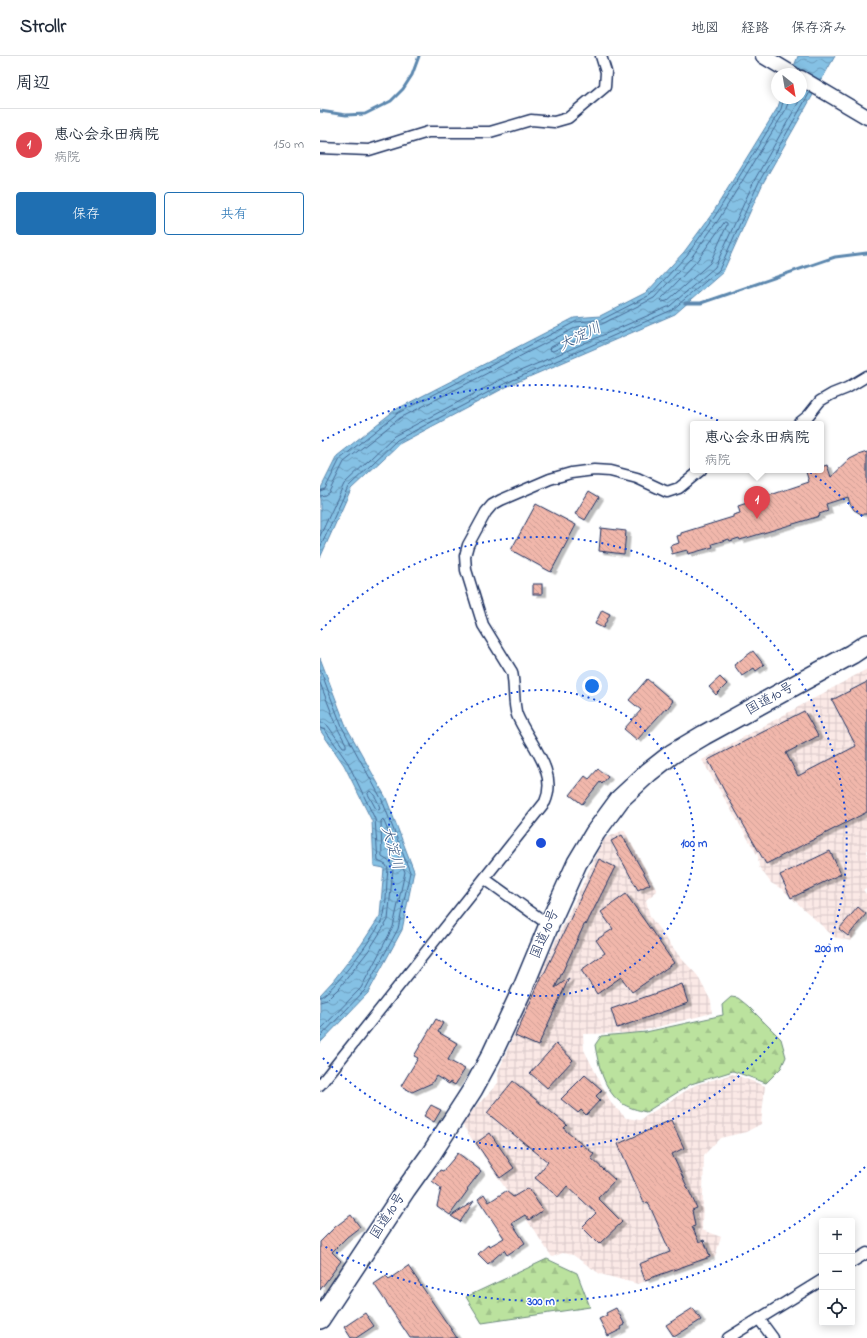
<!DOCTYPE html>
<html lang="ja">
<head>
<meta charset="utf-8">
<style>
	:root { --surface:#fff; --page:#f2f2f3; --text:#1f2937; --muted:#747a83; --line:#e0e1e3; --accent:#1f6fb2 }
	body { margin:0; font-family:"Indie Flower","Klee One",sans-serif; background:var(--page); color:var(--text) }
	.controls { position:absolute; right:12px; bottom:12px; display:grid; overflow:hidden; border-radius:4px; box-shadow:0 2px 10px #0003 }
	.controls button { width:36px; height:36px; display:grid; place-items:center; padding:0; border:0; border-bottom:1px solid var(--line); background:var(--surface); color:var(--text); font:20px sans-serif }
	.compass { position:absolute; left:451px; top:12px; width:36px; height:36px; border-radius:50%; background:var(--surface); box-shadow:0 2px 10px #0003; rotate:149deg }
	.you { position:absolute; left:272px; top:630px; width:14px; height:14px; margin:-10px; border:3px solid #fff; border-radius:50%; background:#1a73e8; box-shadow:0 0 0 6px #1a73e833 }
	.badge { display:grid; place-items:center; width:26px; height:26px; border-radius:50%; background:var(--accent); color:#fff; font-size:13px; font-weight:700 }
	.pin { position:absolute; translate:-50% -33px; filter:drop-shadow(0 1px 2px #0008) }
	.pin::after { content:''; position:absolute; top:21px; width:14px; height:12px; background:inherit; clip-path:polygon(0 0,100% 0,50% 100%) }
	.popup { position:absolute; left:370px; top:365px; width:134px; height:52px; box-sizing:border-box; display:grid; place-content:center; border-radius:4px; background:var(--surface); filter:drop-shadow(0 1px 3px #0005); font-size:13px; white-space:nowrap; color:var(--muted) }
	.popup b { font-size:15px; color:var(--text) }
	.popup::after { content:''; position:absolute; left:50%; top:100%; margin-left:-8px; border:8px solid transparent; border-top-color:var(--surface) }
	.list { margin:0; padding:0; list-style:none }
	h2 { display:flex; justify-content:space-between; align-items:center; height:52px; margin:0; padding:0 16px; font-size:17px }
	h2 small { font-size:13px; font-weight:400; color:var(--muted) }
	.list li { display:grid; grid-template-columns:26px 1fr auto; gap:12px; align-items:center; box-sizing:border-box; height:72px; padding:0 16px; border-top:1px solid var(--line) }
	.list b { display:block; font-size:15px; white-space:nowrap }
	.list p { margin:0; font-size:13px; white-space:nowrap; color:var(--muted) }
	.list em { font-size:13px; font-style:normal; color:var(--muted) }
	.actions { display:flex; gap:8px; padding:12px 16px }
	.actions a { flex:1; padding:9px 0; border:1px solid var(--accent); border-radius:4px; text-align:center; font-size:14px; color:var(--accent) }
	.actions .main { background:var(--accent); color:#fff }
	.icon { flex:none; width:22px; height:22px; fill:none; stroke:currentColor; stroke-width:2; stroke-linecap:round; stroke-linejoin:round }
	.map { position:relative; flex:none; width:547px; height:1282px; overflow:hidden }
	header { display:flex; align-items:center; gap:24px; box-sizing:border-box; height:56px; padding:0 20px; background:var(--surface); border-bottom:1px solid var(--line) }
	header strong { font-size:19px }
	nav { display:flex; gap:22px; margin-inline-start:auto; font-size:14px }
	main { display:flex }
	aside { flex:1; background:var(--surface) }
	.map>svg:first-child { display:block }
	.industrial { fill:url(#industrial-grid) }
	.forest { fill:url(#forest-firs); stroke:#6b887e }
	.water { fill:url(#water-waves); stroke:#5b87ae }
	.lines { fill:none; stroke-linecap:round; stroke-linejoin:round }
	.shore { stroke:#456994; stroke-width:1 }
	.stream { stroke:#5b87ae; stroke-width:3 }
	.building { fill:url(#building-back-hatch); stroke:#1b2f5e; filter:url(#shadow) }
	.street-casing { stroke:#1b2f5e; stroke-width:13 }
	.secondary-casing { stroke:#1b2f5e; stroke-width:17 }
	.highway-casing { stroke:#1b2f5e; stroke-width:22 }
	.street { stroke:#fff; stroke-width:10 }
	.secondary { stroke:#fff; stroke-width:14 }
	.highway { stroke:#fff; stroke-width:19 }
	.ring { fill:none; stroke:#1d4ed8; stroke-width:2; stroke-dasharray:2 4 }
	.labels { text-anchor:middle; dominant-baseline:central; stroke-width:3; stroke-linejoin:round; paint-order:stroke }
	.street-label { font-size:14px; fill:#1b2f5e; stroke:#fff }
	.water-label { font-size:15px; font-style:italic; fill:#3b5b86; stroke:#fff }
	.centre { fill:#1d4ed8; stroke:#fff; stroke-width:2 }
	.ring-label { font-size:12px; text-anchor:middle; font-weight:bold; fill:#1d4ed8; stroke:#fff; stroke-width:3; stroke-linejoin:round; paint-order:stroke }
</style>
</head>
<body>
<header>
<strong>Strollr</strong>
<nav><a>地図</a><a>経路</a><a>保存済み</a></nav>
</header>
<main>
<aside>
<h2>周辺<small></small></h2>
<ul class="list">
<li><span class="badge" style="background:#e0444e">1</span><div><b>恵心会永田病院</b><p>病院</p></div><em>150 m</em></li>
</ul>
<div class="actions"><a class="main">保存</a><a>共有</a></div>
</aside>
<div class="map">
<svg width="547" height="1282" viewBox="0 0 547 1282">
	<defs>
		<pattern id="industrial-grid" width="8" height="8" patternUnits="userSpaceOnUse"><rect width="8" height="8" fill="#fbe9e6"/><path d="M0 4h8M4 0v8" fill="none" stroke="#d7c8c8"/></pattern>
		<pattern id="forest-firs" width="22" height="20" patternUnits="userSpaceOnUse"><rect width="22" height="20" fill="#bbe29e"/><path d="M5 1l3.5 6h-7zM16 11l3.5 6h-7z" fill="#a0c28a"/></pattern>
		<pattern id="water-waves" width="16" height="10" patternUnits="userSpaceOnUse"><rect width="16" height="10" fill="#85c1e4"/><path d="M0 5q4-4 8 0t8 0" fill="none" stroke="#6c9dbc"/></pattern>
		<pattern id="building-back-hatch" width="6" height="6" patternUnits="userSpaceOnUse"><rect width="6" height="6" fill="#f1b7ab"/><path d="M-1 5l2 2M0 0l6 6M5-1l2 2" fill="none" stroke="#ce9e96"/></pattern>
		<filter id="shadow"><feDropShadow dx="4.5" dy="2.5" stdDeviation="0" flood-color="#0004"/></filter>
	</defs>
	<rect width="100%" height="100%" fill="#fff"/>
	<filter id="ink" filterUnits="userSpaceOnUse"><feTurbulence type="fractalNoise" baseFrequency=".025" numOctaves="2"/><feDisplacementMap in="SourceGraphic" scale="8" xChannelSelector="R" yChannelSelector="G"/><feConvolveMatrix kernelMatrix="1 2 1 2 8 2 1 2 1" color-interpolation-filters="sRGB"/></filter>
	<g filter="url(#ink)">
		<g class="industrial">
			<path d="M547 613V831L543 834 547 839V858L531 885 514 881 462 833 451 827 439 811 438 800 382 704Z"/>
			<path d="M304 774 337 835 326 844 330 861 360 901 377 919 391 945 392 957 314 977 263 978 264 994 291 1047 306 1062 320 1064 375 1029 413 1018 445 1030 441 1068 426 1076 400 1082 384 1099 382 1174 401 1181 395 1201 318 1228 280 1218 253 1199 243 1197 232 1201 141 1067 178 1027V1016L221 916 284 783Z"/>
		</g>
		<g class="forest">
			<path d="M411 941 418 942 428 950 461 983 466 1001 461 1012 446 1027 413 1015 371 1028 326 1056C318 1054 308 1052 300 1046 284 1034 278 1008 275 989L281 980 326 976 403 959 402 949Z"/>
			<path d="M227 1203 257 1217 270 1251 162 1267 146 1241Z"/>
		</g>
		<g class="water">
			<path d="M478 0H515L443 127 403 216 355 258 188 330 79 388 31 433 0 502V434L17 400 75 354 254 262 280 260 327 236 364 196 392 158 458 51 461 42H481V18H471Z"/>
			<path d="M0 602 26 670 66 742 94 815 82 874 48 937 0 987V939L13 925 41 889 60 860 64 812 54 810 52 765 24 709 0 674Z"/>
		</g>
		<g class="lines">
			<g class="shore">
				<path d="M405 166 407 167V169L390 207 347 245 342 246 341 243 376 206Z"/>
				<path d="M265 276 267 278 266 280 233 295 230 294 231 291 259 277Z"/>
				<path d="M0 435 5 433 20 403 78 357 255 266 281 264 330 239 367 199 395 160 461 53 464 42"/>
				<path d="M0 440 5 439 9 436 24 406 80 362 257 271 282 268 334 242 371 202 399 163 465 55 470 42"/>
				<path d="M0 480 24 428 74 380 184 322 350 250 395 211 435 123 481 42"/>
				<path d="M0 492 28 431 77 384 186 327 352 254 399 214 439 126 490 36"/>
				<path d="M0 613 22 671 62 744 90 816 78 873 45 934 0 981"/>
				<path d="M0 627 18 673 26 688V691H23L8 670 4 667H0"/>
				<path d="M0 672 5 674 28 707 55 763 58 805 66 809 68 813C66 828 67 845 64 859 62 871 10 940 0 941"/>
				<path d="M50 735C55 738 58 746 60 752L59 754 56 753 48 738Z"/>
				<path d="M0 946 7 944 20 931 49 894 68 864 73 812 70 806 62 801 61 765 63 763 85 816 73 871 41 932 0 974"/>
			</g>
			<g class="stream">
				<path d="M0 55 26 59 45 58 71 45 83 33 92 19 99 0"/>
				<path d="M365 247H381L515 201 547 197"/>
			</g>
		</g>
		<g class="building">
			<path d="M547 396V458H541L534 454 530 448 528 441 506 448 508 455 499 458 500 460 420 484 419 482 410 485 409 483 392 488 393 491 368 498 367 494 352 498 350 490 359 487 357 480 361 479V477L413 461V459L420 457 418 450 489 426 486 416 492 414H501V411L507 409 511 421 530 403 538 399Z"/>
			<path d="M269 435 279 441 265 464 255 458Z"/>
			<path d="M216 448 256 469 231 516 191 494Z"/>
			<path d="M281 472 306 475 304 498 279 495Z"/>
			<rect x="213" y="528" width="9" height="10"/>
			<path d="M282 554 290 558 283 572 275 568Z"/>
			<path d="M433 595 444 609 436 615 434 612 422 620 414 609Z"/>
			<path d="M400 621 407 628 396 639 389 631Z"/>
			<path d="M327 623 353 645 347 653 346 652 317 684 304 673 321 654 309 644Z"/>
			<path d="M547 626V756L446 808 406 738 388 704 484 655 498 680 466 697 478 720 536 690 512 644Z"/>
			<path d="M278 713 288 721 282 728 280 726 262 748 250 739 265 720 269 723Z"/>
			<path d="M302 779 330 828 318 834 291 785Z"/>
			<path d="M510 795 521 818 471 842 460 819Z"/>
			<path d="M279 803 295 811 266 869 265 867 235 932 249 922 218 990 195 980 223 918H224Z"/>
			<path d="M306 838 354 907 312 936 301 921 277 938 261 914 285 897 276 884 293 873 281 856Z"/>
			<path d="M538 851 546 858 528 880 519 873Z"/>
			<path d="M362 928 368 947 297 972 291 953Z"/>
			<path d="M116 963 123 967 118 976 137 987 128 1004 145 1013 135 1029 130 1026 129 1028 116 1020 112 1027 92 1036 81 1030 98 1002 94 1000Z"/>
			<path d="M236 988 253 1004 227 1032 210 1017Z"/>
			<path d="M265 1019 282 1034 276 1040 280 1044 266 1059 261 1054 258 1057 241 1043Z"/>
			<path d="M193 1025 247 1069 244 1072 247 1076 274 1098 271 1102 295 1124 278 1142 302 1166 279 1188 262 1171 276 1157 247 1130 238 1141 215 1122 228 1106 167 1057Z"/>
			<path d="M111 1049 121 1054 114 1066 104 1060Z"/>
			<path d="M351 1064 364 1092 352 1098 377 1152 372 1154 375 1170 372 1171 379 1186 384 1184 390 1201 325 1224 319 1208 350 1196 328 1146 324 1147 298 1088Z"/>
			<path d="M170 1077 194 1112 180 1122 156 1087Z"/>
			<path d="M138 1097 161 1115 147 1133 148 1134 130 1159 117 1150 121 1132 112 1125 120 1114 123 1115Z"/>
			<path d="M208 1132 223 1154 209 1164 205 1159 192 1167 205 1187 187 1199 184 1194 168 1208 158 1198 169 1188 170 1190 184 1182 158 1143 164 1138 169 1146 186 1135 193 1141Z"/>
			<path d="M154 1145 140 1166 131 1160Z"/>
			<path d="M31 1159 40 1171 27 1181 12 1196 21 1205 0 1234V1186L15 1171Z"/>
			<path d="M88 1210 137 1282H90L54 1228 66 1220 69 1223Z"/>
			<path d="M296 1252 305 1269 301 1271 302 1273 288 1280 279 1263 287 1259 286 1257Z"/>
			<path d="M373 1252 381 1264 354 1281 346 1269Z"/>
			<path d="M45 1257 54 1270 36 1282H31L24 1271Z"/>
		</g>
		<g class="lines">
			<defs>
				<g id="street">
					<path d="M0 92 49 94 108 76H170L211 64 234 66 248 62 285 31 286 16 281 0"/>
					<path d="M478 368 488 360 500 345 512 338 527 332 547 320"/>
					<path d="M165 823 229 869"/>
					<path d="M0 1029 225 746C239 715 208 686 197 659 193 648 195 629 192 616L163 569 146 514 145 500 148 489 166 456 172 449 181 444 230 423 251 417 274 414 290 415 317 422 347 436 359 432 381 414"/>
					<path d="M532 1206 547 1197"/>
					<path d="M439 1263 453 1282"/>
					<path d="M408 1282 502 1224"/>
				</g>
				<g id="secondary">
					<path d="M443 0 473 18"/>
					<path d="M481 22 547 61"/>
				</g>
				<path id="highway" d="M0 1263 86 1133 111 1098 153 1033 172 998 202 934 229 869 257 807 275 777 300 743 329 716 352 698 384 679 532 598 547 588"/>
			</defs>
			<use href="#street" class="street-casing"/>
			<use href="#secondary" class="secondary-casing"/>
			<use href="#highway" class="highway-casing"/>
			<use href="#street" class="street"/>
			<use href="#secondary" class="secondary"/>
			<use href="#highway" class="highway"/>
		</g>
	</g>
	<g class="ring">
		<circle cx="221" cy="787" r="153"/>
		<path d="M1 574A306 306 0 1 1 1 1000"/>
		<path d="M545 1111A458 458 0 0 1 2 1189M2 385A458 458 0 0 1 545 463"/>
	</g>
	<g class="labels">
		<g class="street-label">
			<text transform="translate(450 643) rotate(-29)">国道10号</text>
			<text transform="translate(225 878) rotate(-67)">国道10号</text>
			<text transform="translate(68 1160) rotate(-57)">国道10号</text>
		</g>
		<g class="water-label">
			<text transform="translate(260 281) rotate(-26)">大淀川</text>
			<text transform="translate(72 792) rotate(74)">大淀川</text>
		</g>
	</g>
	<circle cx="221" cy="787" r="6" class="centre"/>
	<g class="ring-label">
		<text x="374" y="791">100 m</text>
		<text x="509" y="896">200 m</text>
		<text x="221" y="1249">300 m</text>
	</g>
</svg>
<div class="controls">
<button>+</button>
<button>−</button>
<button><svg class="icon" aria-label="locate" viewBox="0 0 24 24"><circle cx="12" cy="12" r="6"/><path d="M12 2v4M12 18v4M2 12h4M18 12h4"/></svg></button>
</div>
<svg class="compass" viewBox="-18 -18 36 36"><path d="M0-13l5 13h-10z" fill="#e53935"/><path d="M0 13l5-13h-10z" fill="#747a83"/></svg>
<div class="you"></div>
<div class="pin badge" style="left:437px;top:463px;background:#e0444e">1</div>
<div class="popup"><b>恵心会永田病院</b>病院</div>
</div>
</main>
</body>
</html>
